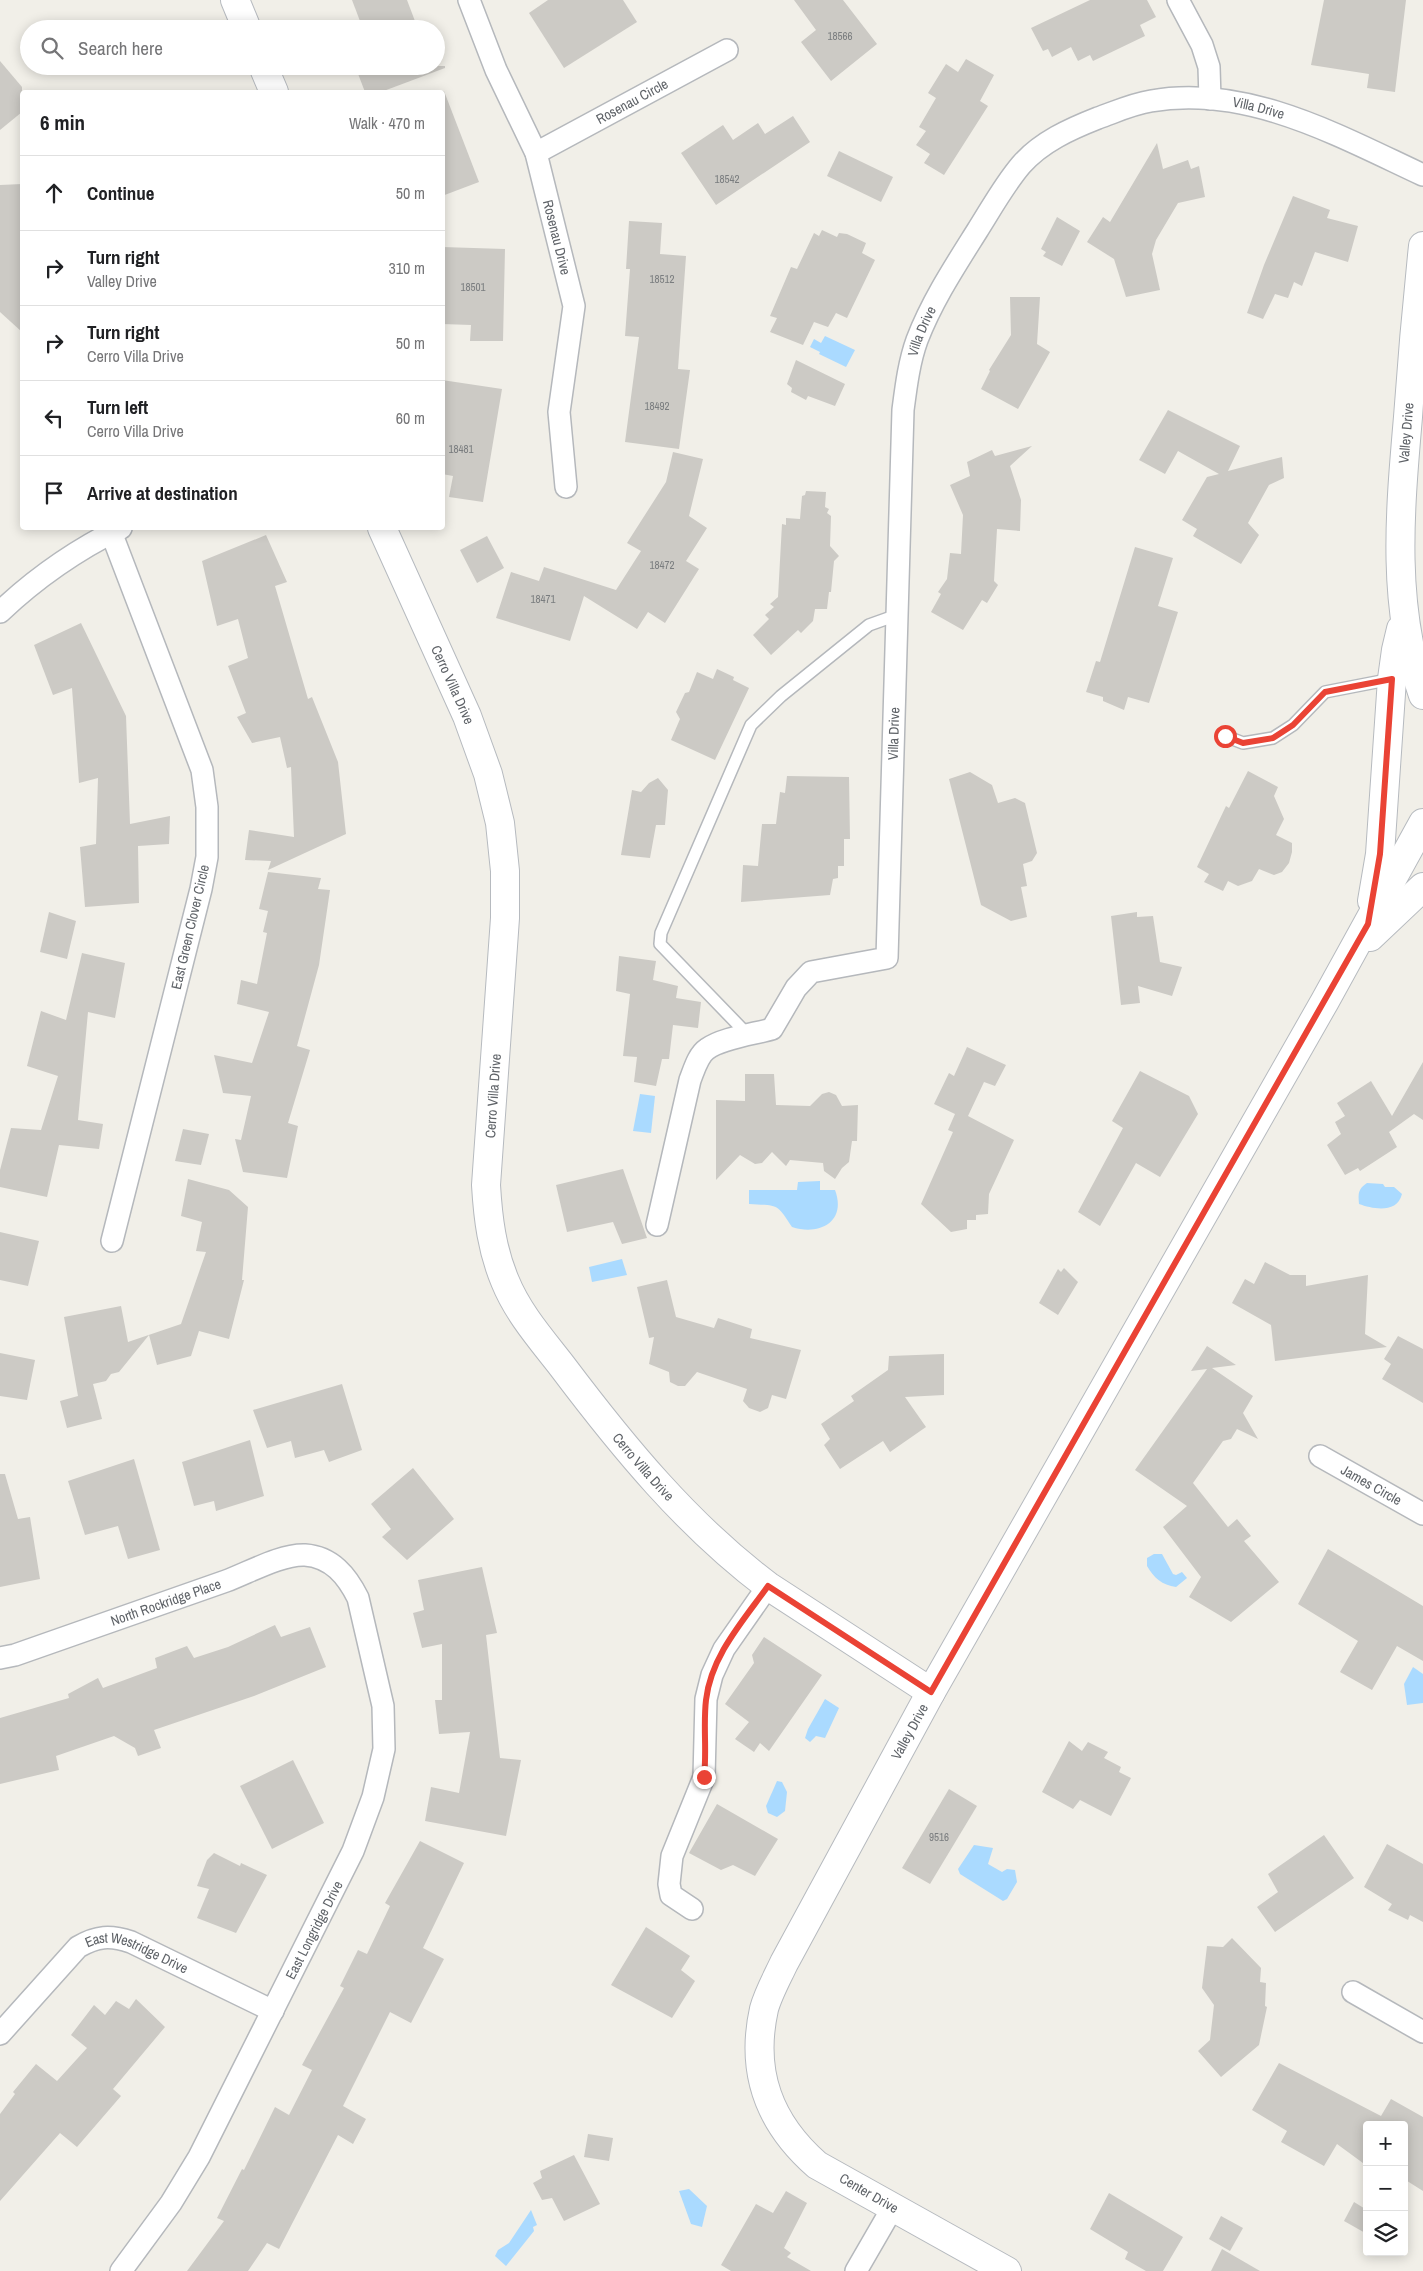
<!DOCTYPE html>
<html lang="en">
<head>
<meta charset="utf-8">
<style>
	:root { --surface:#fff; --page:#f6f6f6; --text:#202124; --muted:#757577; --line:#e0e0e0 }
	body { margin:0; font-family:"Archivo Narrow",sans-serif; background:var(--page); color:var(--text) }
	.controls { position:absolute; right:15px; bottom:15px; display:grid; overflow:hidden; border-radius:5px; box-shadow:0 2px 12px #0003 }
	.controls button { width:45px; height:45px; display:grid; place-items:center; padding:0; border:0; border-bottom:1px solid var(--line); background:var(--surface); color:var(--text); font:25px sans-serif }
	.stop { position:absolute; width:15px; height:15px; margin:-11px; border:4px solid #ea4335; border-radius:50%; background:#fff }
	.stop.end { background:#ea4335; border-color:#fff; box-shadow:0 1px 5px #0008 }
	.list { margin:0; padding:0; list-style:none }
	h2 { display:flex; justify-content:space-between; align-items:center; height:65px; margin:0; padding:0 20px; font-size:21px }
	h2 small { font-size:16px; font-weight:400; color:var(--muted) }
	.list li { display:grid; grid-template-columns:32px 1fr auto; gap:15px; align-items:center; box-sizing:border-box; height:75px; padding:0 20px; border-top:1px solid var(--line) }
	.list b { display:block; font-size:19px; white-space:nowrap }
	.list p { margin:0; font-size:16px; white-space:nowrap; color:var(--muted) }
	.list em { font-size:16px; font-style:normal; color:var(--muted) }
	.icon { flex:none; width:28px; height:28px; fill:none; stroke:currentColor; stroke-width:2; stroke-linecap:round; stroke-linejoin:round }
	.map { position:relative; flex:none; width:1423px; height:2271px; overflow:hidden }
	.search { position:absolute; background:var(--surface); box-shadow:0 2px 12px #0003; left:20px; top:20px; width:425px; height:55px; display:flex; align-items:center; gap:12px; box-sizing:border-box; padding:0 18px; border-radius:28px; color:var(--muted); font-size:19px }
	.panel { position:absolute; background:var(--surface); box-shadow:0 2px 12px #0003; left:20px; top:90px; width:425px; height:440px; border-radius:5px }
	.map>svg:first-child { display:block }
	.water { fill:#aadaff }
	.building { fill:#cccac5 }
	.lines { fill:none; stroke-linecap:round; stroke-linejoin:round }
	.lane-casing { stroke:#b5b8bc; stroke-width:14 }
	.street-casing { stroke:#b5b8bc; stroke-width:24 }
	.secondary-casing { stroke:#b6babf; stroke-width:30 }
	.lane { stroke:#fff; stroke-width:11 }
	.street { stroke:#fff; stroke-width:21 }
	.secondary { stroke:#fff; stroke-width:28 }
	.route { stroke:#ea4335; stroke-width:6 }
	.labels { text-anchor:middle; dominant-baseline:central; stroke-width:4; stroke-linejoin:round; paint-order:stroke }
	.number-label { font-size:11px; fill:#7a7d7f }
	.street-label { font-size:14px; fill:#5f6368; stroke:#fff }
</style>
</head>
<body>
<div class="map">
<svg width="1423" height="2271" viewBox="0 0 1423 2271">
	<rect width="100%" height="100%" fill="#f1efe8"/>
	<g class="water">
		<path d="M825 336 855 350 846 367 819 354 820 352 810 347 814 339 821 343Z"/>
		<path d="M640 1094 655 1096 651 1133 633 1131Z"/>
		<path d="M820 1181V1190H835C847 1222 819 1236 792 1227 776 1202 778 1206 749 1204V1190H797L798 1182Z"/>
		<path d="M1367 1183 1383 1184 1385 1187H1394L1402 1194C1397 1214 1373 1209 1359 1204 1358 1193 1358 1189 1367 1183Z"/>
		<path d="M622 1259 627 1275 592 1282 589 1267Z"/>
		<path d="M1154 1554H1162L1173 1574 1176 1575 1182 1572 1187 1578 1176 1587C1162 1585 1154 1578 1147 1566V1558Z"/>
		<path d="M1413 1667 1423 1674V1703L1407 1705 1404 1684Z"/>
		<path d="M825 1699 839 1708 825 1738 816 1736 810 1742 805 1738 808 1729Z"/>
		<path d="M777 1781 782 1782 787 1792 785 1811 777 1817 768 1813 766 1806Z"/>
		<path d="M974 1845 993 1848 988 1864 1002 1872 1007 1869 1015 1870 1017 1882 1007 1899 1003 1901 960 1874 958 1869Z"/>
		<path d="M689 2189 707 2206 702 2227 691 2224 679 2191Z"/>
		<path d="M531 2210 537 2225 533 2227 534 2231 506 2266 495 2256 498 2250 509 2243Z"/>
	</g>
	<g class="building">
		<path d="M352 0H407L418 29H363Z"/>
		<path d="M548 0H623L637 22 564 68 529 13Z"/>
		<path d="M794 0H843L877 44 831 81 801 42 816 30Z"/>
		<path d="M1090 0H1147L1156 17 1140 25 1145 36 1093 61 1090 55 1078 61 1071 47 1052 57 1048 49 1043 51 1031 28Z"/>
		<path d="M1324 0H1406L1395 92 1367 88 1369 74 1311 65Z"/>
		<path d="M966 59 994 75 980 101 988 106 944 175 924 163 930 154 916 145 926 131 919 127 936 98 928 93 946 64 958 72Z"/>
		<path d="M0 61 22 87V112L0 130Z"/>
		<path d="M355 66H445V68L381 92H365Z"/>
		<path d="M444 91 479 182 442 196V92Z"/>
		<path d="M793 116 810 142 716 205 681 153 723 125 733 140 758 123 765 134Z"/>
		<path d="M1157 143 1163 169 1188 160 1191 169 1199 166 1205 197 1178 203 1156 240 1152 254 1160 290 1126 297 1114 259 1087 242 1103 217 1110 222Z"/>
		<path d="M839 151 893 177 881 202 827 176Z"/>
		<path d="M22 184V332L0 312V185Z"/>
		<path d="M1293 196 1330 210 1327 218 1358 226 1348 262 1315 252 1302 286 1294 282 1288 298 1275 294 1263 319 1247 313 1264 265Z"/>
		<path d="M1057 217 1080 231 1062 266 1043 256 1046 252 1041 249Z"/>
		<path d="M629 221 662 223 660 254 686 256 678 369 690 370 679 449 625 442 639 337 625 336 630 269H626Z"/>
		<path d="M822 230 837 237 839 233 847 234 866 243 862 253 875 260 847 318 836 313 828 327 814 322 803 345 770 332 777 318 770 316 791 267 797 269 814 233 819 236Z"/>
		<path d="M442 247 505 249 503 341H470L471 325 442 324Z"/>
		<path d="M1010 297H1040L1037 344 1050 352 1018 409 981 389 990 371 989 370 1011 335Z"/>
		<path d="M796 360 845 384 835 406 808 396 806 400 791 392 792 388 787 384Z"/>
		<path d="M442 380 502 389 483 502 449 497 453 476 442 474Z"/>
		<path d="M1168 410 1240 446 1228 471 1282 457 1284 478 1269 485 1248 523 1259 535 1241 564 1193 536 1197 529 1182 520 1207 477 1219 474 1178 451 1165 474 1139 460Z"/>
		<path d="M1032 446 1010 466 1021 500 1020 531 997 529 994 581 998 585 987 603 982 600 963 630 931 612 941 594 938 592 947 579 950 553 961 554 963 515 950 485 970 476 967 462 992 450 995 456Z"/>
		<path d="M673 452 703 459 689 516 707 528 686 561 699 569 665 623 648 612 637 629 584 596 570 641 496 618 511 572 539 581 544 567 616 590 641 551 627 543 666 482Z"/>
		<path d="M806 491 826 492 825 507 829 509 827 513 831 516 830 546 839 556 834 561 831 592H829L827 609H815L813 621 801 633 798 630 771 655 753 635 769 619 765 615 774 607 770 604 778 597 782 524 786 525V518L800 519 802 496 805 495Z"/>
		<path d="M266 535 287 582 275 586 308 699 312 697 338 762 346 834 268 870 271 861 245 860 249 830 294 837 291 767 287 768 280 737 252 743 237 717 246 713 228 666 248 658 238 619 217 626 202 561Z"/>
		<path d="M487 536 504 568 477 583 460 550Z"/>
		<path d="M1135 547 1173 558 1158 606 1178 612 1149 703 1128 697 1124 710 1103 701V697L1086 692 1096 661 1100 662Z"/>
		<path d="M81 623 126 716 130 824 170 816 169 844 138 846 139 903 85 907 80 847 96 844 98 778 79 783 72 688 53 695 34 645Z"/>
		<path d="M717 669 734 677 733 680 749 688 715 760 671 740 680 719 676 712 685 693 689 692 697 672 713 679Z"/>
		<path d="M1248 771 1278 787 1274 796 1284 819 1276 835 1292 843V852L1289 863 1282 872 1274 875 1259 869 1252 881 1238 886 1228 881 1223 891 1204 882 1209 874 1197 867 1226 806 1229 808Z"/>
		<path d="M970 772 992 785 998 803 1015 798 1025 803 1037 853 1032 861 1023 864 1027 886 1021 887 1027 917 1011 921 981 905 949 779Z"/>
		<path d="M787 776 849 777 850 839H844V866H838V878L833 879 830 895 741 902 743 865 758 866 762 824H776L780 792 785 793Z"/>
		<path d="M658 778 668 790 665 825H656L650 858 621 855 632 790 641 792 649 783Z"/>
		<path d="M268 872 321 878 318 889 330 890 319 965 297 1046 310 1050 288 1123 298 1126 287 1178 243 1172 235 1139 241 1140 251 1096 223 1093 214 1055 252 1063 269 1012 237 1004 241 980 257 984 267 933 263 932 268 911 259 909Z"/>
		<path d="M49 912 76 921 67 959 40 952Z"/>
		<path d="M1137 912V917L1153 916 1160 962 1182 967 1172 996 1138 986 1140 1003 1121 1005 1111 916Z"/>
		<path d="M82 953 125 963 115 1018 88 1012 78 1120 103 1124 99 1149 59 1145 47 1197 0 1187V1170L11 1128 41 1130 58 1076 27 1066 41 1011 66 1020Z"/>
		<path d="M619 956 656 961 653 980 678 986 676 998 701 1002 698 1028 673 1025 669 1059H662L656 1086 634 1082 637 1057 623 1056 630 994 616 991Z"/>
		<path d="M967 1047 1006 1065 995 1086 984 1082 968 1116 1014 1140 989 1194 988 1214 976 1215V1220H967V1229L951 1232 921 1204 953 1132 948 1130 955 1114 934 1104 949 1073 954 1076Z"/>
		<path d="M1423 1062V1120L1414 1114 1389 1132 1397 1147 1360 1171 1358 1168 1345 1175 1327 1145 1341 1134 1335 1122 1345 1116 1337 1103 1371 1081 1392 1116Z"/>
		<path d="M1140 1071 1189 1096 1198 1114 1160 1177 1136 1163 1100 1226 1078 1212 1123 1128 1112 1121Z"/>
		<path d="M745 1074H774L776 1105 810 1106 822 1094 829 1092 836 1095 842 1106 858 1105 857 1141H852L849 1162 842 1168 835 1179 824 1171 823 1163 790 1160 786 1166 772 1152 762 1163 755 1164 740 1155 716 1180V1100L745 1101Z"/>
		<path d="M183 1129 209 1134 201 1165 175 1161Z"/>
		<path d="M623 1169 647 1238 622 1244 613 1222 567 1232 556 1185Z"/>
		<path d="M188 1179 229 1190 248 1207 242 1280H244L229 1339 199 1331 191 1356 157 1365 149 1335 119 1372 111 1374 106 1381 93 1384 102 1419 67 1428 60 1401 78 1396 64 1317 121 1306 128 1342 181 1324 206 1252 196 1251 202 1222 181 1216Z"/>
		<path d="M0 1232 39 1241 28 1286 0 1280Z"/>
		<path d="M1265 1262 1290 1275H1306V1286L1368 1275 1365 1334 1387 1347 1275 1361 1271 1325 1232 1303 1245 1279 1254 1284Z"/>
		<path d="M1064 1268 1078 1282 1058 1315 1039 1303 1058 1269 1061 1272Z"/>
		<path d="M667 1280 676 1317 714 1328 718 1318 752 1329 750 1338 801 1350 786 1399 772 1395 768 1408 760 1412 749 1408 743 1401 747 1389 697 1372 685 1386H678L670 1382 669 1372 649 1364 654 1337 649 1338 637 1287Z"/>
		<path d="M1398 1336 1423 1349V1403L1382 1379 1391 1364 1384 1359Z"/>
		<path d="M1207 1346 1236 1365 1212 1368 1253 1396 1243 1413 1258 1439 1237 1429 1231 1439 1223 1441 1193 1483 1228 1527 1237 1519 1251 1536 1244 1541 1279 1582 1231 1622 1189 1597 1201 1577 1163 1527 1187 1506 1135 1470 1207 1369 1191 1371Z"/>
		<path d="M0 1353 35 1360 27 1400 0 1396Z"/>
		<path d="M944 1354V1395L905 1397 926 1427 890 1452 883 1441 840 1469 824 1445 830 1439 821 1424 854 1401 851 1396 888 1370 889 1356Z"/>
		<path d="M342 1384 362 1450 329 1462 324 1450 295 1458 291 1441 267 1448 253 1410Z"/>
		<path d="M250 1440 264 1496 216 1511 214 1501 194 1506 182 1462Z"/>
		<path d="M134 1459 160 1550 128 1559 118 1526 85 1535 68 1481Z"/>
		<path d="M413 1468 454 1519 407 1560 382 1537 391 1529 371 1504Z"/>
		<path d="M0 1474H5L18 1519 30 1517 40 1579 0 1587Z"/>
		<path d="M1328 1549 1423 1606V1661L1397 1646 1372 1690 1340 1672 1358 1641 1298 1604Z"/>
		<path d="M482 1567 497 1633 486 1635 500 1758 521 1760 506 1836 425 1821 431 1787 459 1793 470 1732 439 1734 435 1700H442V1644L422 1648 413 1613 424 1610 418 1580Z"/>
		<path d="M275 1625 281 1637 310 1627 326 1667 254 1696 154 1730 161 1748 138 1756 135 1748 114 1736 56 1756 59 1770 0 1784V1718L69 1698 68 1694 98 1678 103 1688 157 1668 155 1658 187 1646 194 1658 228 1647Z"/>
		<path d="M764 1637 822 1675 769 1751 760 1743 754 1752 735 1739 749 1722 725 1704 754 1663 752 1655Z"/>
		<path d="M1069 1741 1082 1751 1088 1742 1108 1752 1104 1758 1121 1767 1119 1772 1131 1778 1111 1816 1080 1800 1073 1809 1042 1792Z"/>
		<path d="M293 1760 324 1823 272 1849 240 1786Z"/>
		<path d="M949 1789 977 1806 930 1884 902 1868Z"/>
		<path d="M717 1804 778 1839 755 1876 733 1865 721 1870 689 1853Z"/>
		<path d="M1324 1835 1354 1878 1275 1932 1257 1907 1278 1892 1268 1874Z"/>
		<path d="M420 1841 464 1863 423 1948 444 1959 411 2023 390 2012 343 2106 366 2119 353 2144 338 2135 279 2249 267 2243 248 2271H187L224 2221 217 2218 242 2169 244 2170 275 2107 289 2115 312 2070 302 2065 344 1988 340 1986 358 1950 367 1954 390 1906 385 1903Z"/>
		<path d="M1387 1844 1423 1864V1922L1410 1915 1408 1920 1388 1910 1392 1904 1364 1887Z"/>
		<path d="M214 1853 240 1866 241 1863 267 1875 236 1933 197 1918 209 1889 197 1886 207 1860Z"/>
		<path d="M646 1927 690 1956 681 1970 695 1981 672 2018 611 1985Z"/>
		<path d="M1232 1938 1261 1968 1260 1982 1266 1983 1265 2006 1267 2007 1259 2045 1221 2077 1198 2051 1210 2040 1214 2005 1202 1988 1207 1946 1223 1947Z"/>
		<path d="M136 1999 165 2027 113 2089 121 2096 77 2147 60 2133 0 2201V2114L15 2094 13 2092 36 2064 57 2081 87 2048 71 2035 94 2005 105 2015 116 2001 129 2009Z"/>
		<path d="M1279 2063 1381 2116 1391 2099 1423 2117V2191L1404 2179V2125H1367V2166L1337 2144 1324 2166 1281 2142 1287 2131 1252 2110Z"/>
		<path d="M588 2134 613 2138 609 2161 584 2157Z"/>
		<path d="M574 2155 600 2204 564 2221 552 2198 542 2200 533 2183 542 2178 540 2171Z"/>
		<path d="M786 2191 807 2203 784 2248 791 2253 787 2257 811 2271H731L721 2265 756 2204 773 2213Z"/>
		<path d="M1109 2193 1183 2237 1163 2271H1146L1125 2259 1128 2252 1090 2229Z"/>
		<path d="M1354 2202 1367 2210V2234L1344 2221Z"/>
		<path d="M1221 2216 1243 2228 1230 2251 1209 2239Z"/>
		<path d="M1222 2249 1260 2271H1211Z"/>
	</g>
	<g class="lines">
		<defs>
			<g id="lane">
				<path d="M1225 736 1243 743 1273 738 1293 725 1325 692 1392 679"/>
				<path d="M748 1035 660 944 661 933 751 725 781 696 869 625 897 615"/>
			</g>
			<g id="street">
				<path id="s1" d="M469 0 496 70 536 153 574 306 559 412 566 487"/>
				<path d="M1178 0 1202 45 1209 67 1210 99"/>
				<path id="s2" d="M536 153 727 50"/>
				<path d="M111 532 202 770 207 807V857L201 889 112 1241"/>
				<path d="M0 612C37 577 76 550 121 528"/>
				<path id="s3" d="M657 1225 690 1080C694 1070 698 1055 707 1049 722 1038 754 1034 772 1029L796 988 811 972 887 958 903 410C906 387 909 362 917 340 932 301 955 266 977 231 991 209 1004 185 1021 165 1041 142 1070 129 1098 118 1115 112 1132 104 1151 101 1247 84 1339 136 1423 175"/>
				<path id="s4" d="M1320 1456 1423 1514"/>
				<path id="s5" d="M0 1658 15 1655C85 1630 156 1606 226 1581 248 1573 281 1554 305 1555 332 1557 347 1576 358 1598L383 1706 384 1749 373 1797 353 1851 199 2157 171 2203 121 2271"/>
				<path d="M692 1909 671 1895 669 1884 672 1856 704 1777 706 1699 712 1675 724 1649 768 1586"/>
				<path d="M1353 1992 1423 2032"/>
				<path id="s6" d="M0 2034 78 1947C97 1936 110 1935 131 1942L273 2011"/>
				<path d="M856 2271 893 2207"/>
			</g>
			<g id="secondary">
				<path d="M235 0 247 29"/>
				<path d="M263 66 274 92"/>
				<path d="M1423 246C1417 303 1412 360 1408 417 1400 510 1391 605 1423 695"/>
				<path id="s7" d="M382 528 467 716 488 774 500 823 505 871V918L486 1185C488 1219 492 1250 505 1281 518 1313 541 1339 562 1366 623 1447 687 1525 768 1586L931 1692"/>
				<path d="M1372 901 1380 854 1392 679 1396 650 1401 629"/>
				<path d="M1370 937 1423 887"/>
				<path id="s8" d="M1007 2271 817 2165C769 2123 750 2072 764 2009 768 1994 777 1978 784 1963L931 1692 1325 1001 1423 823"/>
			</g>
		</defs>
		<use href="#lane" class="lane-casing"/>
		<use href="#street" class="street-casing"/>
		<use href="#secondary" class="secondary-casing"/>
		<use href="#lane" class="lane"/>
		<use href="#street" class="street"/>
		<use href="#secondary" class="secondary"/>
	</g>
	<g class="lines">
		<path class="route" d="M704 1777C707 1751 703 1725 706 1700 711 1656 743 1621 768 1586L931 1692 1368 924 1380 854 1392 679 1325 692 1293 725 1273 738 1243 743 1225 736"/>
	</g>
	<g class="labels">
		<g class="number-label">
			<text x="840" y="36">18566</text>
			<text x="727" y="179">18542</text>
			<text x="662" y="279">18512</text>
			<text x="473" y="287">18501</text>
			<text x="657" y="406">18492</text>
			<text x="461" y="449">18481</text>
			<text x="662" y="565">18472</text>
			<text x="543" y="599">18471</text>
			<text x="939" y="1837">9516</text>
		</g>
		<g class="street-label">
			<text stroke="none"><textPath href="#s2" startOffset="109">Rosenau Circle</textPath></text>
			<text stroke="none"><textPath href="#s3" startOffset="1479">Villa Drive</textPath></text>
			<text stroke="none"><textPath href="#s1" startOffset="254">Rosenau Drive</textPath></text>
			<text stroke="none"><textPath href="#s3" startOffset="1029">Villa Drive</textPath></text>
			<text transform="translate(1406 433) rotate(-85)">Valley Drive</text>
			<text stroke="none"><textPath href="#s7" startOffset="172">Cerro Villa Drive</textPath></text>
			<text stroke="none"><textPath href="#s3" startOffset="624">Villa Drive</textPath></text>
			<text transform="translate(190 927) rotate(-77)">East Green Clover Circle</text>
			<text transform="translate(493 1096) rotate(-86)">Cerro Villa Drive</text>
			<text stroke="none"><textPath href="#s7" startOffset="1012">Cerro Villa Drive</textPath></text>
			<text stroke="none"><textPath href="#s4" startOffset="59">James Circle</textPath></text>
			<text stroke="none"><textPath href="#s5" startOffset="175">North Rockridge Place</textPath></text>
			<text stroke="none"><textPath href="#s8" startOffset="705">Valley Drive</textPath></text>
			<text transform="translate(314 1930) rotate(-63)">East Longridge Drive</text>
			<text stroke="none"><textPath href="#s6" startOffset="180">East Westridge Drive</textPath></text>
			<text transform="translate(869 2193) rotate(30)">Center Drive</text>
		</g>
	</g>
</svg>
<div class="controls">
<button>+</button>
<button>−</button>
<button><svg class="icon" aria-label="layers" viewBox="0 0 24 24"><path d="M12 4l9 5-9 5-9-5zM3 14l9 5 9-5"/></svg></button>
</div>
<div class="stop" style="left:1225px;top:736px"></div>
<div class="stop end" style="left:704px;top:1777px"></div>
<div class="search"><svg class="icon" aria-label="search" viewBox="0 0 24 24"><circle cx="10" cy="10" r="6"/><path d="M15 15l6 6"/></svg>Search here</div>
<section class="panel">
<h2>6 min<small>Walk · 470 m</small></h2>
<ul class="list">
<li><svg class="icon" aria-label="ahead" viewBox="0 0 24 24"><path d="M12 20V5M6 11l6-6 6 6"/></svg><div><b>Continue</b></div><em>50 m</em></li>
<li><svg class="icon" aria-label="right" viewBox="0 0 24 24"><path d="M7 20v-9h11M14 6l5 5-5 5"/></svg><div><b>Turn right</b><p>Valley Drive</p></div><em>310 m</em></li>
<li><svg class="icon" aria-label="right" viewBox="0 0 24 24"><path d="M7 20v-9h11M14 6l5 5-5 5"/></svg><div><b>Turn right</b><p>Cerro Villa Drive</p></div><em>50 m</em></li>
<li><svg class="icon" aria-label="left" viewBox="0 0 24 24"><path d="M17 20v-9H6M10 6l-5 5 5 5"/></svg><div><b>Turn left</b><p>Cerro Villa Drive</p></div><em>60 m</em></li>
<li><svg class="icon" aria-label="arrive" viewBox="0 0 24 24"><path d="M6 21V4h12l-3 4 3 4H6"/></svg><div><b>Arrive at destination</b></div></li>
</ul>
</section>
</div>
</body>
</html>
